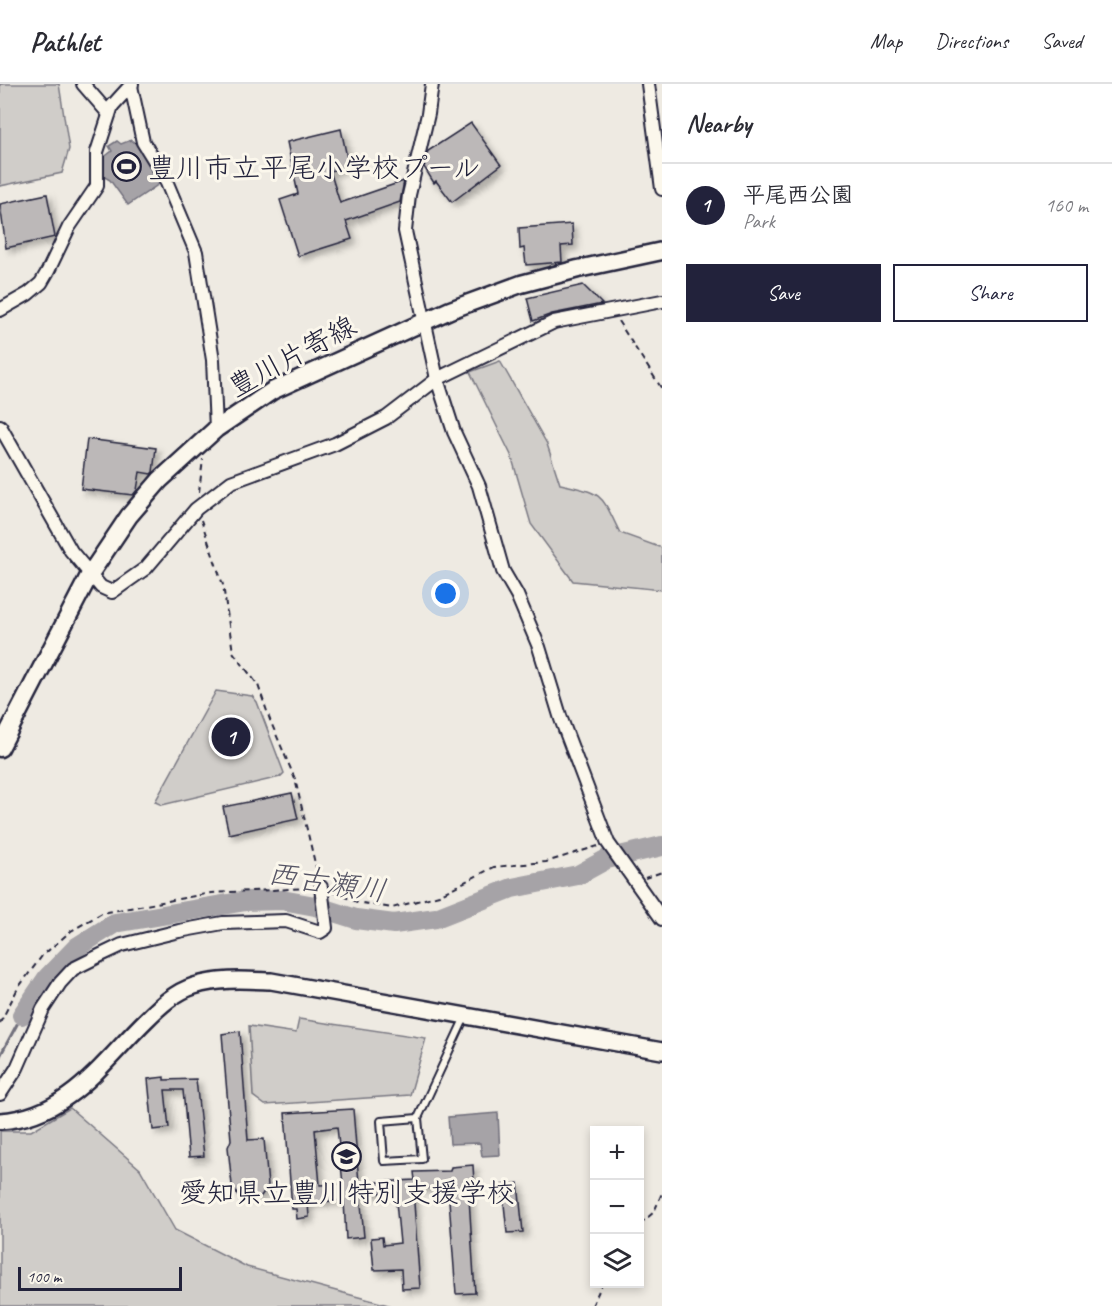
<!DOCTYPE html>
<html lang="en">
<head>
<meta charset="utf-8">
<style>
	:root { --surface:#fff; --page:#f2f2f3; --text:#2b2b33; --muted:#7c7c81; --line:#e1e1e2; --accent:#22223b }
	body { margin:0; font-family:Caveat,"Klee One",sans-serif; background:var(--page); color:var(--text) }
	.controls { position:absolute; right:18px; bottom:18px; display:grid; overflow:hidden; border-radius:0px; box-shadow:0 3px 9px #0003 }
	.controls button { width:54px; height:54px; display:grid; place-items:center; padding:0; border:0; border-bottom:2px solid var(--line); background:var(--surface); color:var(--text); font:30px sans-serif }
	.scale { position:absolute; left:18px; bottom:15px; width:164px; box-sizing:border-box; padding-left:6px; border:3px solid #22223b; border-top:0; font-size:16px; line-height:21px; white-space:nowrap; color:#22223b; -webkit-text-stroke:4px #fbf7ec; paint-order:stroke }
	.you { position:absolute; left:446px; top:510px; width:21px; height:21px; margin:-15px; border:4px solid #fff; border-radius:50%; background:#1a73e8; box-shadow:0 0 0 9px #1a73e833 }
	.badge { display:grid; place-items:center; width:39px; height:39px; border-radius:50%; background:var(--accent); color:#fff; font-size:20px; font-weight:700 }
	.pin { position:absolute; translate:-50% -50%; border:3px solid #fff; box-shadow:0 2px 6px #0006 }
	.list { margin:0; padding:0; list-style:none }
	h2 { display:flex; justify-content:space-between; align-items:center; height:78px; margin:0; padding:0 24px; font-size:26px }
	h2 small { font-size:20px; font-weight:400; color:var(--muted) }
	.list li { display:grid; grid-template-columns:39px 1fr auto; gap:18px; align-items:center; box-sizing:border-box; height:84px; padding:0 24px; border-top:2px solid var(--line) }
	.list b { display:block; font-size:22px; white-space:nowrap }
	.list p { margin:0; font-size:20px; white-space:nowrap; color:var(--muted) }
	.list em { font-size:20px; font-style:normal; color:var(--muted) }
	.actions { display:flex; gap:12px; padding:18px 24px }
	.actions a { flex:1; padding:14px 0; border:2px solid var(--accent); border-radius:0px; text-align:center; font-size:21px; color:var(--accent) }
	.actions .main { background:var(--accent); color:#fff }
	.icon { flex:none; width:33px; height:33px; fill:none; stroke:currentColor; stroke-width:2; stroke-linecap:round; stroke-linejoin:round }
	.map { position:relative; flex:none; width:662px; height:1222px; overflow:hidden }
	header { display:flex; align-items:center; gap:36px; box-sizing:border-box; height:84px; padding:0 30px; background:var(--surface); border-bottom:2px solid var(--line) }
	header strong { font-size:28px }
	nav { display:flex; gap:33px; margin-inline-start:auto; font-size:21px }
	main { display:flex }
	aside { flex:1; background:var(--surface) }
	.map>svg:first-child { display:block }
	.green { fill:#d0cdc9; stroke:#797882; stroke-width:1.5 }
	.water { fill:#a6a3a7; stroke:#716f7c; stroke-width:1.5 }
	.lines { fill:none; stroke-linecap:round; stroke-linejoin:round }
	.stream { stroke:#716f7c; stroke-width:3 }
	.river { stroke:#a6a3a7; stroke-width:20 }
	.building { fill:#bcb8b8; stroke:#22223b; stroke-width:1.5; fill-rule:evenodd; filter:url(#shadow) }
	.service-casing { stroke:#22223b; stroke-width:10 }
	.minor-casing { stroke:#22223b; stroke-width:16 }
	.tertiary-casing { stroke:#22223b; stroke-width:20 }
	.secondary-casing { stroke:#22223b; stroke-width:21 }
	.path { stroke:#22223b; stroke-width:2; stroke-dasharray:6 4.5; stroke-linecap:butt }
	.service { stroke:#fbf7ec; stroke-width:6 }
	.minor { stroke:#fbf7ec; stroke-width:12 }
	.tertiary { stroke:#fbf7ec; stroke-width:15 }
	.secondary { stroke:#fbf7ec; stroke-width:16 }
	.labels { text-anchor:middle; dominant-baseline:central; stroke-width:6; stroke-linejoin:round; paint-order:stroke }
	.poi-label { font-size:28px; fill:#22223b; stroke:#fbf7ec; text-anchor:start }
	.street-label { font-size:28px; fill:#22223b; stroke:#fbf7ec }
	.water-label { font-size:30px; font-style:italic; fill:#575666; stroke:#fbf7ec }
</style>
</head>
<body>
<header>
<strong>Pathlet</strong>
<nav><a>Map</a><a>Directions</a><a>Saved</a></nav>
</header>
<main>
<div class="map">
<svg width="662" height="1222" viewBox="0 0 662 1222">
	<defs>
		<filter id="shadow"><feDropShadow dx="4.5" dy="4.5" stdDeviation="3" flood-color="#0004"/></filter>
	</defs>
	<rect width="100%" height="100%" fill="#eeeae2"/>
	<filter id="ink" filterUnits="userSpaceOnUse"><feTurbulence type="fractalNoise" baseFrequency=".0167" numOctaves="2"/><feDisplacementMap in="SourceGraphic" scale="12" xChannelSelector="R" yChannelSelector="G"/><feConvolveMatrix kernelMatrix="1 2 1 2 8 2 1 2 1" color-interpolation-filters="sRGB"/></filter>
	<g filter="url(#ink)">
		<g class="green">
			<path d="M0 0H59L69 65 62 89 0 102Z"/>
			<path d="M500 277 547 360 560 400C604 410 600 408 620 449L662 464V506L573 497 531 440 511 371 470 288Z"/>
			<path d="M216 607 252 612 257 618 284 689 280 693 162 721 155 718Z"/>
			<path d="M299 935 426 954 410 1011 265 1021 253 1012 249 942 296 949Z"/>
			<path d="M70 1024 140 1085 175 1146 247 1183 392 1222H0V1047H31Z"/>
		</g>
		<g class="water">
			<path d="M131 56 135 59 162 98 128 121 110 96 103 92V74L112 67 109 62 117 57 121 60Z"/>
			<path d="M498 1029 500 1071 482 1072 480 1059 450 1060 448 1033Z"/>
		</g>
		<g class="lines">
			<path class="stream" d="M0 972 22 931"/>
			<path class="river" d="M22 931 47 894 77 863 115 839 246 817 282 816 315 822 356 835 394 840 436 834 512 804 578 791 607 775 662 762"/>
		</g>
		<g class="building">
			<path d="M471 39 501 81 452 118 436 97 434 99 424 83 425 80 429 77 426 73 428 67Z"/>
			<path d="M341 45 349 83 330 87 340 119 404 97 400 118 346 137 352 155 298 172 280 116 298 110 287 58Z"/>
			<path d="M47 110 55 153 6 164 0 120Z"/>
			<path d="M572 140 573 161 561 162 562 178 526 181 524 164 520 165 519 144Z"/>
			<path d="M583 201 602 220 552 230 533 237 527 214Z"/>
			<path d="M87 355 156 364 153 388 151 390 140 388 137 406 133 411 81 405Z"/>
			<path d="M292 709 298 735 229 750 223 723Z"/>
			<path d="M240 947 248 1056 264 1055 268 1102 261 1112 239 1113 232 1101 228 1063 231 1056 222 950Z"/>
			<path d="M164 993V996L196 995 204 1072 189 1073 183 1006H165L169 1044 153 1046 148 995Z"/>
			<path d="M353 1025 359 1099 415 1096 414 1088 450 1087 451 1083 473 1081 474 1098H468L475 1209 456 1210 448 1103 413 1105 420 1204 402 1205 401 1185 374 1186 371 1154 382 1153 383 1161 400 1159 395 1108 360 1110 364 1153 346 1155 344 1116 308 1119 309 1133 297 1135 296 1125H292L285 1029ZM337 1043 343 1100 320 1101 315 1046Z"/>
			<path d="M518 1099 523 1148 507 1149 502 1101Z"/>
		</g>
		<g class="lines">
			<defs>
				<path id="service" d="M418 1034 381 1037 384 1077 422 1075 418 1034 465 933"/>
				<g id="minor">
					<path d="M83 0 109 30"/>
					<path d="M432 0 428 30 409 111 405 147 437 295 454 348 479 402 503 487 517 511 539 563 561 635 608 759 662 835"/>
					<path d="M648 0 662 105"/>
					<path d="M131 2 143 58 164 92 196 168 213 276 216 345"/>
					<path d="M0 226 28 210 41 199 48 187 69 143 97 102V68L112 22 132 0"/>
					<path d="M0 342 71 467 101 503 112 508 146 484 196 425 231 398 335 360 386 334 437 295 554 238 662 217"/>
					<path d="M0 1010 17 984 43 925 60 899 73 885 101 871 122 861 179 847 223 839 286 837 320 848 326 844 321 803"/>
				</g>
				<path id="tertiary" d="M0 1037C68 1033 102 979 146 936 160 922 175 908 194 902 220 894 245 896 271 897L662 967"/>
				<path id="secondary" d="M0 664 90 490 129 432 160 396 216 345 272 307 450 226 521 200 578 185 662 167"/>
			</defs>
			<use href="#service" class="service-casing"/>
			<use href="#minor" class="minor-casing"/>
			<use href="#tertiary" class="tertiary-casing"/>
			<use href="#secondary" class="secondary-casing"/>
			<g class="path">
				<path d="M618 237 662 305"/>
				<path d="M199 408 203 375"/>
				<path d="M201 436 223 501 233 568 258 601 270 636 295 695 318 792"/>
				<path d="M645 794 662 788"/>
				<path d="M333 808 357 818 392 824 439 811 494 783 546 778 598 762"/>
				<path d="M0 939 18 904 42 872 71 847 102 829 211 809 310 804"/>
				<path d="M640 1140 654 1128 662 1109"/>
				<path d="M592 1222 602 1200"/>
			</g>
			<use href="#service" class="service"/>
			<use href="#minor" class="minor"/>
			<use href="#tertiary" class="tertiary"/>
			<use href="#secondary" class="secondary"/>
		</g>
	</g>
	<defs>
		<symbol id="stadium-ring" viewBox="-11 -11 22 22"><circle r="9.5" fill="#fbf7ec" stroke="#22223b" stroke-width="1.5"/><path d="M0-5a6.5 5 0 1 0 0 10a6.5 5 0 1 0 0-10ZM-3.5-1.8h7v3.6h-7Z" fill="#22223b"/></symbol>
		<symbol id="school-ring" viewBox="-11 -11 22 22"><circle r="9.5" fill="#fbf7ec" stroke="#22223b" stroke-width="1.5"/><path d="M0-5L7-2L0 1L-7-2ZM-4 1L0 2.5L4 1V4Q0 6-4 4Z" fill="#22223b"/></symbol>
	</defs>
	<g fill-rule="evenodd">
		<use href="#stadium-ring" x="110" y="66" width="33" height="33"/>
		<use href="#school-ring" x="330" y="1056" width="33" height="33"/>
	</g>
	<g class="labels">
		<g class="poi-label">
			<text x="148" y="83">豊川市立平尾小学校プール</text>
			<text x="347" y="1108" text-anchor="middle">愛知県立豊川特別支援学校</text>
		</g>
		<g class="street-label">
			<text transform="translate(292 272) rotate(-28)">豊川片寄線</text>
		</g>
		<g class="water-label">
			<text transform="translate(327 798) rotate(9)">西古瀬川</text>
		</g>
	</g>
</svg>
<div class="controls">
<button>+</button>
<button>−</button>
<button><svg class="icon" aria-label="layers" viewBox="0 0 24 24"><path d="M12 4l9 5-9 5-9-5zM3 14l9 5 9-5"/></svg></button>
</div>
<div class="scale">100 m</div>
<div class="you"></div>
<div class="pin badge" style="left:231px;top:653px">1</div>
</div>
<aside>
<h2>Nearby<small></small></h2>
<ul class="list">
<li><span class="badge">1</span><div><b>平尾西公園</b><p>Park</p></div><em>160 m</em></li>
</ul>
<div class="actions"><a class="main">Save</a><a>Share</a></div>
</aside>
</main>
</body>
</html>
